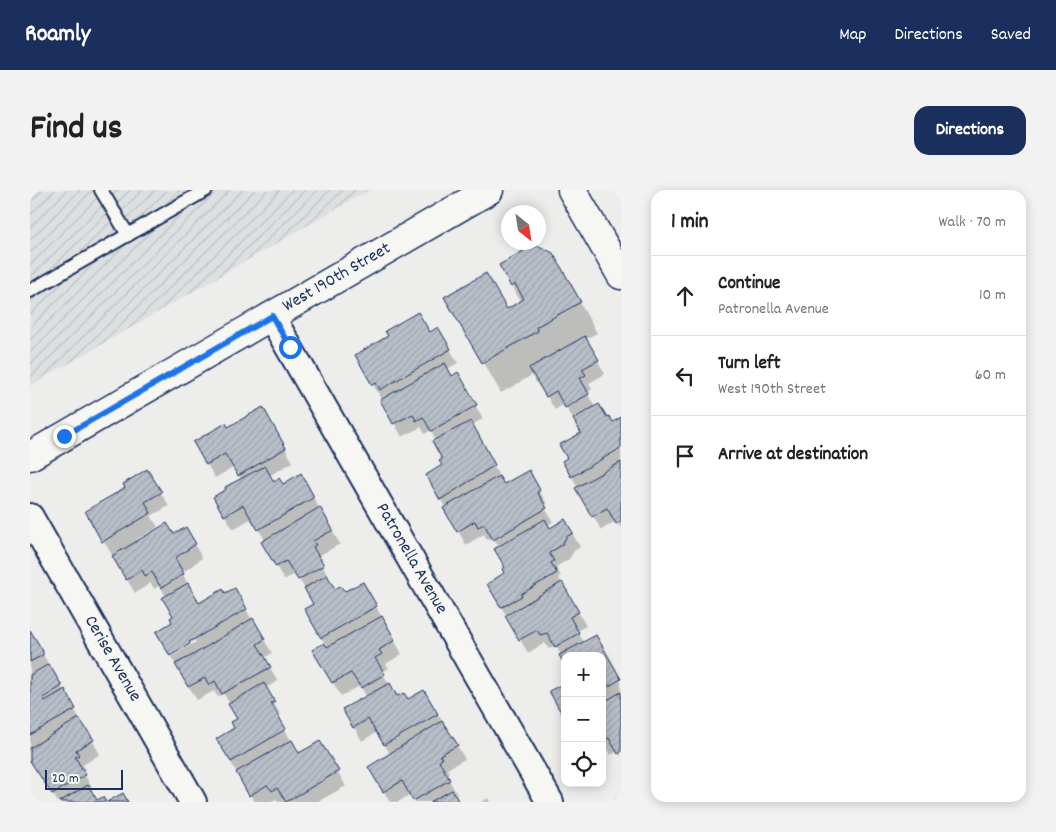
<!DOCTYPE html>
<html lang="en">
<head>
<meta charset="utf-8">
<style>
	:root { --surface:#fff; --page:#f2f2f2; --text:#222; --muted:#767676; --line:#e0e0e0; --accent:#1b2f5e }
	body { margin:0; font-family:Dekko,sans-serif; background:var(--page); color:var(--text) }
	.controls { position:absolute; right:15px; bottom:15px; display:grid; overflow:hidden; border-radius:10px; box-shadow:0 2px 12px #0003 }
	.controls button { width:45px; height:45px; display:grid; place-items:center; padding:0; border:0; border-bottom:1px solid var(--line); background:var(--surface); color:var(--text); font:25px sans-serif }
	.compass { position:absolute; left:471px; top:15px; width:45px; height:45px; border-radius:50%; background:var(--surface); box-shadow:0 2px 12px #0003; rotate:150deg }
	.scale { position:absolute; left:15px; bottom:12px; width:78px; box-sizing:border-box; padding-left:5px; border:2px solid #1b2f5e; border-top:0; font-size:14px; line-height:18px; white-space:nowrap; color:#1b2f5e; -webkit-text-stroke:4px #f6f6f2; paint-order:stroke }
	.stop { position:absolute; width:15px; height:15px; margin:-11px; border:4px solid #1a73e8; border-radius:50%; background:#fff }
	.stop.end { background:#1a73e8; border-color:#fff; box-shadow:0 1px 5px #0008 }
	.list { margin:0; padding:0; list-style:none }
	h2 { display:flex; justify-content:space-between; align-items:center; height:65px; margin:0; padding:0 20px; font-size:21px }
	h2 small { font-size:16px; font-weight:400; color:var(--muted) }
	.list li { display:grid; grid-template-columns:32px 1fr auto; gap:15px; align-items:center; box-sizing:border-box; height:80px; padding:0 20px; border-top:1px solid var(--line) }
	.list b { display:block; font-size:19px; white-space:nowrap }
	.list p { margin:0; font-size:16px; white-space:nowrap; color:var(--muted) }
	.list em { font-size:16px; font-style:normal; color:var(--muted) }
	.icon { flex:none; width:28px; height:28px; fill:none; stroke:currentColor; stroke-width:2; stroke-linecap:round; stroke-linejoin:round }
	.map { position:relative; flex:none; width:591px; height:612px; overflow:hidden; border-radius:15px }
	header { display:flex; align-items:center; gap:30px; box-sizing:border-box; height:70px; padding:0 25px; background:var(--accent); color:#fff }
	header strong { font-size:24px }
	nav { display:flex; gap:28px; margin-inline-start:auto; font-size:18px }
	.intro { display:flex; align-items:center; justify-content:space-between; box-sizing:border-box; height:120px; padding:0 30px }
	h1 { margin:0; font-size:35px }
	.button { padding:12px 22px; border-radius:15px; background:var(--accent); color:#fff; font-size:18px; font-weight:700 }
	main { display:flex; gap:30px; padding:0 30px }
	aside { flex:1; background:var(--surface); border-radius:15px; box-shadow:0 2px 12px #0003 }
	.map>svg:first-child { display:block }
	.industrial { fill:url(#industrial-furrows) }
	.shadow { fill:#0003 }
	.building { fill:url(#building-hatch); stroke:#1b2f5e }
	.lines { fill:none; stroke-linecap:round; stroke-linejoin:round }
	.service-casing { stroke:#1b2f5e; stroke-width:16 }
	.minor-casing { stroke:#1b2f5e; stroke-width:30 }
	.tertiary-casing { stroke:#1b2f5e; stroke-width:31 }
	.primary-casing { stroke:#1b2f5e; stroke-width:31 }
	.service { stroke:#f6f6f2; stroke-width:12 }
	.minor { stroke:#f6f6f2; stroke-width:26 }
	.tertiary { stroke:#f6f6f2; stroke-width:28 }
	.primary { stroke:#f6f6f2; stroke-width:28 }
	.route { stroke:#1a73e8; stroke-width:6 }
	.labels { text-anchor:middle; dominant-baseline:central; stroke-width:4.5; stroke-linejoin:round; paint-order:stroke }
	.street-label { font-size:18px; fill:#1b2f5e; stroke:#f6f6f2 }
</style>
</head>
<body>
<header>
<strong>Roamly</strong>
<nav><a>Map</a><a>Directions</a><a>Saved</a></nav>
</header>
<div class="intro"><h1>Find us</h1><a class="button">Directions</a></div>
<main>
<div class="map">
<svg width="591" height="612" viewBox="0 0 591 612">
	<defs>
		<pattern id="industrial-furrows" width="10" height="10" patternUnits="userSpaceOnUse" patternTransform="scale(1.25)"><rect width="10" height="10" fill="#dde0e1"/><path d="M-1 1l2-2M0 10L10 0M9 11l2-2" fill="none" stroke="#bdc0c3"/></pattern>
		<pattern id="building-hatch" width="6" height="6" patternUnits="userSpaceOnUse" patternTransform="scale(1.25)"><rect width="6" height="6" fill="#b9bfc8"/><path d="M-1 1l2-2M0 6l6-6M5 7l2-2" fill="none" stroke="#9ea4ae"/></pattern>
	</defs>
	<rect width="100%" height="100%" fill="#edeeec"/>
	<filter id="ink" filterUnits="userSpaceOnUse"><feTurbulence type="fractalNoise" baseFrequency=".02" numOctaves="2"/><feDisplacementMap in="SourceGraphic" scale="10" xChannelSelector="R" yChannelSelector="G"/><feConvolveMatrix kernelMatrix="1 2 1 2 8 2 1 2 1" color-interpolation-filters="sRGB"/></filter>
	<g filter="url(#ink)">
		<path class="industrial" d="M0 0H339L0 196Z"/>
		<g class="shadow">
			<path d="M522 64 567 143 556 149 575 184 559 193 562 199 557 203 565 217 582 233 591 228V339L586 331 571 340 534 272 539 269 552 243 534 214 525 220 504 184 471 203 416 107 476 121 491 112 470 75Z"/>
			<path d="M408 139 428 173 417 179 421 188 427 184 453 229 442 235 474 296 498 281 517 314 514 316 523 332 518 335 520 339 535 330 550 357 544 361 539 369 526 377 531 386 528 387 556 436 547 441 554 453 565 447 591 492V567L588 561 581 565 578 559 572 563V466L531 465 526 456 519 459 515 453 498 463 458 394 476 384 477 378 469 357 463 347 457 350 454 344 436 355 398 286 413 276 414 270 401 240 395 244 391 237 372 247 352 211 356 208 355 206 351 208 326 166 400 143Z"/>
			<path d="M232 219 263 272 239 286 244 293 252 295 270 285 310 354 290 365 292 369 290 371 300 390H299L305 401 314 402 333 393 372 464 356 474 359 478 352 482 367 508 377 511 394 501 435 569 417 579 419 583 416 585 427 604 424 606 427 612H385L381 604 368 612H360L340 577 360 564 347 542 332 551 314 520 337 507 330 496 311 506 284 460 295 454 276 420 285 415 278 403 265 384 254 390 232 352 235 350 222 328 203 339 184 307 213 291 204 277 185 288 165 253 198 239Z"/>
			<path d="M117 280 139 316 121 326 128 337 106 350 107 352 143 346 156 339 172 368 152 383 169 414 204 399 242 463 234 468 248 491 235 498 251 526 248 528 269 564 289 552 316 596 287 612H249L246 609 240 612H225L195 563 209 530 194 504 188 507 184 501 167 510 141 467 166 452 165 450 140 465 145 427 130 395 124 399 121 393 105 403 56 322 97 298Z"/>
			<path d="M0 442 70 564 53 575 56 579 52 581 63 599 60 601 67 612H74H28L0 569Z"/>
			<path d="M591 605V612H586L584 609Z"/>
			<path d="M458 608 460 612H451Z"/>
		</g>
		<g class="building">
			<path d="M509 56 523 63 551 112 506 137 508 141 452 173 414 107 456 83 477 119 494 109 485 94 481 97 469 75 500 57Z"/>
			<path d="M388 122 400 142 408 137 421 159 350 200 346 193 342 195 325 165 358 146 355 141Z"/>
			<path d="M555 146 569 170 552 179 556 185 550 188 559 204 535 218 526 201 516 207 499 178Z"/>
			<path d="M415 173 422 186 428 182 447 215 401 241 393 227 386 231 383 224 363 234 350 210Z"/>
			<path d="M569 214 577 227 579 226 583 232 591 227V258L541 287 532 271 537 268 529 255 551 243 543 229Z"/>
			<path d="M233 217 256 258 208 286 195 264 176 275 163 252 196 233 198 237Z"/>
			<path d="M441 231 465 275 410 310 396 285 412 275 409 271 412 269 402 251Z"/>
			<path d="M591 272V331L586 334 577 318 562 327 545 298Z"/>
			<path d="M235 276 244 292 249 288 253 294 271 283 283 305V308L228 340 213 315 194 326 183 307 196 299 195 297Z"/>
			<path d="M117 279 132 302 115 312 121 323 72 352 55 321 95 298 93 294Z"/>
			<path d="M499 280 510 300 507 302 517 318 463 350 454 334 448 337 445 331 427 342 413 318 469 286 474 294Z"/>
			<path d="M290 317 303 340 283 351 286 355 283 357 294 375 268 390 256 371 246 377 231 352Z"/>
			<path d="M515 329 520 338 535 329 543 343 536 347 532 355 519 363 524 371 521 373 527 383 491 404 492 406 472 417 470 416 457 394 474 383 472 379 475 377 464 359Z"/>
			<path d="M137 333 144 344 156 337 166 354 145 368 154 384 131 398 122 382 115 386 112 380 96 390 82 366Z"/>
			<path d="M297 385 305 399 310 396 315 401 333 392 347 416 291 448 274 419 283 414 274 398Z"/>
			<path d="M532 392 549 422 540 427 549 443 525 457 517 443 510 445 507 440 489 450 475 426Z"/>
			<path d="M158 393 169 413 193 399 195 403 205 398 217 419 159 452 160 454 140 466 126 442 142 432 140 428 143 426 132 408Z"/>
			<path d="M352 426 365 450 349 460 352 464 345 468 355 484 331 498 321 483 302 493 282 460 294 453 297 457Z"/>
			<path d="M223 428 235 449 227 454 241 477 192 504 185 491 179 495 175 488 158 497 145 474 163 465Z"/>
			<path d="M0 440 13 461V465L0 472Z"/>
			<path d="M566 445 591 489 572 500V466H535V476L529 465Z"/>
			<path d="M19 474 32 496 13 508 15 511 35 499 46 519 0 545V485Z"/>
			<path d="M234 493 245 512 241 513 256 539 201 572 186 549 204 538 201 532 207 529 198 514Z"/>
			<path d="M360 493 367 506 374 503 378 509 394 500 408 524 354 555 338 529 323 538 312 519Z"/>
			<path d="M535 493V522L532 524 519 501Z"/>
			<path d="M591 502V562L588 564 579 548 572 551V513Z"/>
			<path d="M49 528 64 550 46 560 49 565 45 567 56 585 22 604 0 571V558Z"/>
			<path d="M412 531 428 555 410 565 412 569 409 571 420 590 383 611 372 591 353 602 338 577Z"/>
			<path d="M262 550 269 563 290 551 309 581 256 612 247 598 242 601 237 595 219 606 206 582Z"/>
			<path d="M58 595 67 610 73 607 76 612H29Z"/>
			<path d="M422 600 429 612H400Z"/>
			<path d="M93 603 98 612H77Z"/>
		</g>
		<g class="lines">
			<defs>
				<g id="service">
					<path d="M71 0 98 45"/>
					<path d="M0 101 176 0"/>
				</g>
				<g id="minor">
					<path d="M241 126 520 612"/>
					<path d="M0 327 163 612"/>
				</g>
				<path id="tertiary" d="M542 0 591 85"/>
				<path id="primary" d="M0 266 459 0"/>
			</defs>
			<use href="#service" class="service-casing"/>
			<use href="#minor" class="minor-casing"/>
			<use href="#tertiary" class="tertiary-casing"/>
			<use href="#primary" class="primary-casing"/>
			<use href="#service" class="service"/>
			<use href="#minor" class="minor"/>
			<use href="#tertiary" class="tertiary"/>
			<use href="#primary" class="primary"/>
		</g>
	</g>
	<g class="lines" filter="url(#ink)">
		<path class="route" d="M34 246 242 126 260 157"/>
	</g>
	<g class="labels">
		<g class="street-label">
			<text transform="translate(307 88) rotate(-30)">West 190th Street</text>
			<text transform="translate(381 369) rotate(60)">Patronella Avenue</text>
			<text transform="translate(82 469) rotate(60)">Cerise Avenue</text>
		</g>
	</g>
</svg>
<div class="controls">
<button>+</button>
<button>−</button>
<button><svg class="icon" aria-label="locate" viewBox="0 0 24 24"><circle cx="12" cy="12" r="6"/><path d="M12 2v4M12 18v4M2 12h4M18 12h4"/></svg></button>
</div>
<svg class="compass" viewBox="-18 -18 36 36"><path d="M0-13l5 13h-10z" fill="#e53935"/><path d="M0 13l5-13h-10z" fill="#767676"/></svg>
<div class="scale">20 m</div>
<div class="stop" style="left:260px;top:157px"></div>
<div class="stop end" style="left:34px;top:246px"></div>
</div>
<aside>
<h2>1 min<small>Walk · 70 m</small></h2>
<ul class="list">
<li><svg class="icon" aria-label="ahead" viewBox="0 0 24 24"><path d="M12 20V5M6 11l6-6 6 6"/></svg><div><b>Continue</b><p>Patronella Avenue</p></div><em>10 m</em></li>
<li><svg class="icon" aria-label="left" viewBox="0 0 24 24"><path d="M17 20v-9H6M10 6l-5 5 5 5"/></svg><div><b>Turn left</b><p>West 190th Street</p></div><em>60 m</em></li>
<li><svg class="icon" aria-label="arrive" viewBox="0 0 24 24"><path d="M6 21V4h12l-3 4 3 4H6"/></svg><div><b>Arrive at destination</b></div></li>
</ul>
</aside>
</main>
</body>
</html>
